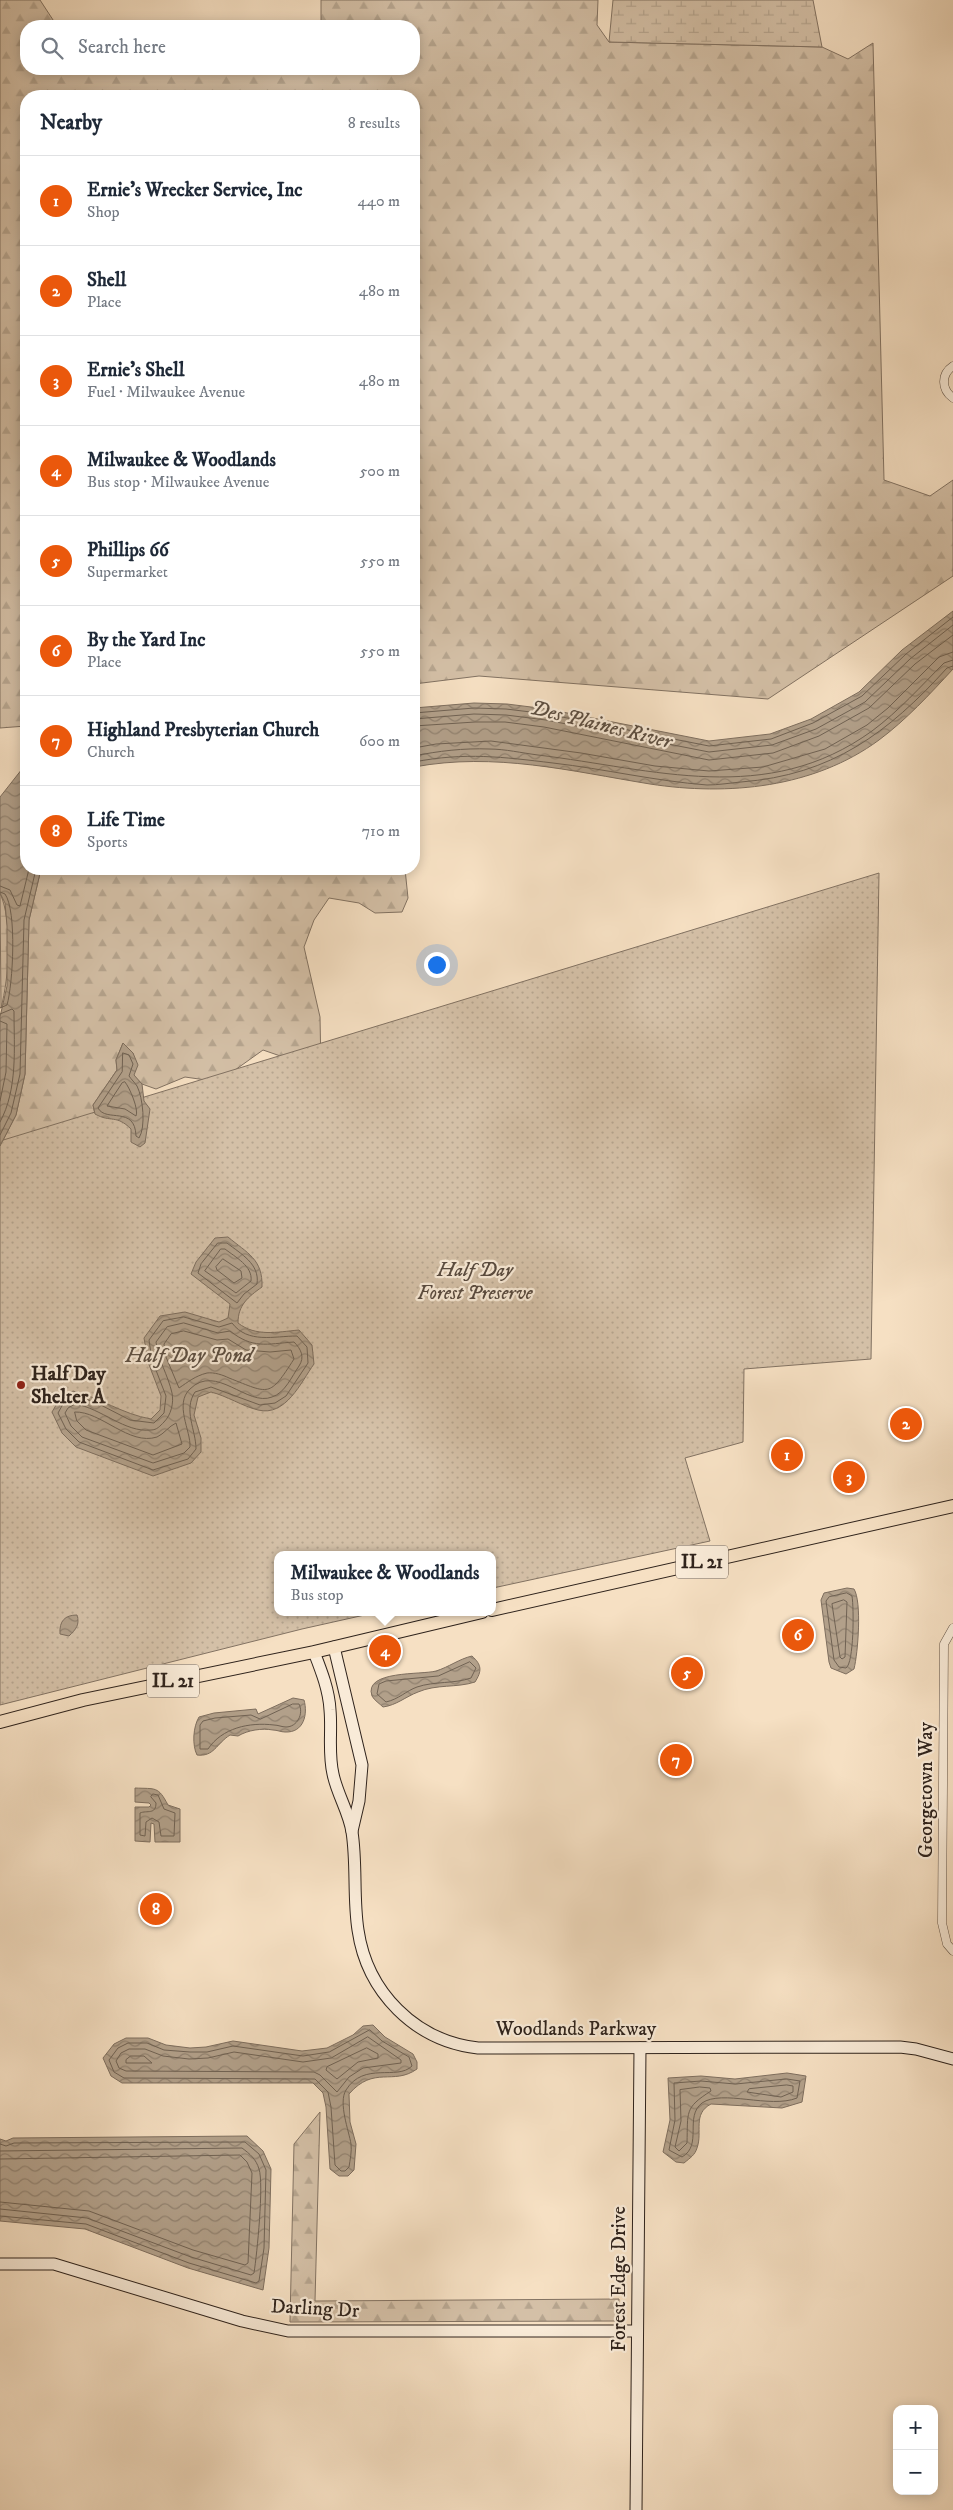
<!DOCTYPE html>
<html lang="en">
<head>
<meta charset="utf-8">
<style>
	:root { --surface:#fff; --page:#f2f2f3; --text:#1f2937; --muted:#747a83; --line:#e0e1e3; --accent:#ea580c }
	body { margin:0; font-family:"IM FELL DW Pica",serif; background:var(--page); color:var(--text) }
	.controls { position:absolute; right:15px; bottom:15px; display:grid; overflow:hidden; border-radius:10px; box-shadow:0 2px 12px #0003 }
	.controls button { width:45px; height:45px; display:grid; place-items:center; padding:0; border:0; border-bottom:1px solid var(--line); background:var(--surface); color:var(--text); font:25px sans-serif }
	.you { position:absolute; left:436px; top:964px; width:18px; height:18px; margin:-12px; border:4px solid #fff; border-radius:50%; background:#1a73e8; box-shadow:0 0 0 8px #1a73e833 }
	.badge { display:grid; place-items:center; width:32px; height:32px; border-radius:50%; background:var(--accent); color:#fff; font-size:16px; font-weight:700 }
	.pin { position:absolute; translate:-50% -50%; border:2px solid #fff; box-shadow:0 1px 5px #0006 }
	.popup { position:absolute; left:274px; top:1551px; width:222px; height:65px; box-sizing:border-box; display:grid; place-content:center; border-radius:10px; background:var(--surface); filter:drop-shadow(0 1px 4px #0005); font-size:16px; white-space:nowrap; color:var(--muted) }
	.popup b { font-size:19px; color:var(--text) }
	.popup::after { content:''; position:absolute; left:50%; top:100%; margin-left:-10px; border:10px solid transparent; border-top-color:var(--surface) }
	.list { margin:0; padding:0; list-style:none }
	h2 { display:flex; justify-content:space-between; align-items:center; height:65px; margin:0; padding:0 20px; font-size:21px }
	h2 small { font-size:16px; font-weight:400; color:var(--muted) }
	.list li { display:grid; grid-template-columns:32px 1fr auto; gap:15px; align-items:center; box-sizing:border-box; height:90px; padding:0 20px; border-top:1px solid var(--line) }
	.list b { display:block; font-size:19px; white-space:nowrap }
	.list p { margin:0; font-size:16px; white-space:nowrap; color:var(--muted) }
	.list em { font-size:16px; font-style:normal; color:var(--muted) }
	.icon { flex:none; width:28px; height:28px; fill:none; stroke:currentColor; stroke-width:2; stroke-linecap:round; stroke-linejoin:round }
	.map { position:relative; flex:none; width:953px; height:2510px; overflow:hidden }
	.search { position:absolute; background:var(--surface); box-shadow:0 2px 12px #0003; left:20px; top:20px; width:400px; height:55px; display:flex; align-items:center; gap:12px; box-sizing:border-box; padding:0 18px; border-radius:20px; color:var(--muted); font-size:19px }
	.panel { position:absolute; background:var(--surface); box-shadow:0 2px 12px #0003; left:20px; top:90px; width:400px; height:785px; border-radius:20px }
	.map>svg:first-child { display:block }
	.forest { fill:url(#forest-firs); stroke:#827262 }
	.wetland { fill:url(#wetland-marsh); stroke:#827262 }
	.park { fill:url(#park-dots); stroke:#827262 }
	.water { fill:url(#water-waves); stroke:#7e6e5e }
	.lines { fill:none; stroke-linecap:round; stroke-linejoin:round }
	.shore { stroke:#706253; stroke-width:1 }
	.street-casing { stroke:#615246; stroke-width:9 }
	.secondary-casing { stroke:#2f231c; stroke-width:13 }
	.primary-casing { stroke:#2f231c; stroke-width:14 }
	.street { stroke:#f9ebd8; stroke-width:8 }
	.secondary { stroke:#f9ebd8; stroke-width:11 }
	.primary { stroke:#f6e0c3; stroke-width:12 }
	.poi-dot { fill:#8f2418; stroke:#f9ebd8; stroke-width:2 }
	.labels { text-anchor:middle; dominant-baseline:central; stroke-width:4.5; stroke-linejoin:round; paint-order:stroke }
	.shield { fill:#f9ebd8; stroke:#6c5f54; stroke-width:1 }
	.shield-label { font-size:19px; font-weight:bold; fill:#2f231c }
	.park-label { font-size:20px; font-style:italic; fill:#584a3f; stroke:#f9ebd8 }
	.poi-label { font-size:20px; font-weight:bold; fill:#2f231c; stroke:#f9ebd8; text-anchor:start }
	.street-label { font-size:20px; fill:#2f231c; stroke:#f9ebd8 }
	.water-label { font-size:21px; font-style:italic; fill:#5d4f42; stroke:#f9ebd8 }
</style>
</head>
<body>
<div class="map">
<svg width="953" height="2510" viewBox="0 0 953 2510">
	<defs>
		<pattern id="forest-firs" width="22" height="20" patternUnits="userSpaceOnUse" patternTransform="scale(1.25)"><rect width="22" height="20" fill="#d4c0a7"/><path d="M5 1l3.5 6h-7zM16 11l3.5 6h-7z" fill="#b6a58f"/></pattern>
		<pattern id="wetland-marsh" width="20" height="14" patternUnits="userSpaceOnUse" patternTransform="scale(1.25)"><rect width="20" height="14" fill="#d4c0a7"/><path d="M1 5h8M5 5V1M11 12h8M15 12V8" fill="none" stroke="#b6a58f"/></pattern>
		<pattern id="park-dots" width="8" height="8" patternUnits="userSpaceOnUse" patternTransform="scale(1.25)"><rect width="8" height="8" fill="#d4c0a7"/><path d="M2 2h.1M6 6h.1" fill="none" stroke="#b6a58f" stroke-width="1.8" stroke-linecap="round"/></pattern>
		<pattern id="water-waves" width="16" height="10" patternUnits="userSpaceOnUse" patternTransform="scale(1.25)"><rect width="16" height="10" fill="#b2a08a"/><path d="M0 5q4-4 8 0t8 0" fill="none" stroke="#918270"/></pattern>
	</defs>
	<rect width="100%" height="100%" fill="#f6e0c3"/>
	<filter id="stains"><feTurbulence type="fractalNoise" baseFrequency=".004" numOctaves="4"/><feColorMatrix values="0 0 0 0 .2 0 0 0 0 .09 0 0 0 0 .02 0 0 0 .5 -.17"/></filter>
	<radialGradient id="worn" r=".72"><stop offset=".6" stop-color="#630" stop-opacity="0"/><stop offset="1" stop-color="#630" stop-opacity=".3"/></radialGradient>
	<g class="forest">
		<path d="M0 0H40L57 26H26V69H414V26H321V0H598L597 25 609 42 822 47 848 59 873 43 884 480 930 496 953 480V576L768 699 479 676 414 684V96H26V726L0 728Z"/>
		<path d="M41 869H405L408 898 402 912 375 913 359 903 329 898 314 920 304 947 320 1017 321 1070 263 1050 228 1075 213 1081 185 1077 156 1089 142 1084 133 1075V1053L123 1043 116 1060 117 1070 93 1105 95 1114 0 1443V1146L16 1115 25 1074 29 920Z"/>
		<path d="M320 2112 315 2301 619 2299 618 2321 290 2322 294 2144Z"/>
	</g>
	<g class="wetland">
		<path d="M613 0H813L822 47 609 42Z"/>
		<path d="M0 893C13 922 9 978 1 1008Z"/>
	</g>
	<path class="park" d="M879 873 871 1359 744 1369 743 1442 685 1458 710 1541 493 1588 492 1555H278V1612H378L302 1629 0 1705V1141Z"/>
	<g class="water">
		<path d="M953 611V669C930 694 906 720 879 740 814 788 728 796 650 784 570 771 495 752 414 767V708L474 703 507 704 547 709 709 741 770 734 811 719 859 692 902 650Z"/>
		<path d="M26 764V869H41L29 920 25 1074 16 1115 0 1146V1017L7 986V926L5 903 0 893V797Z"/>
		<path d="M123 1043 133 1053 138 1065 134 1075 142 1084 144 1101 150 1109 145 1143 140 1147 131 1142V1129C116 1114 111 1123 95 1114L93 1105 117 1070 116 1060Z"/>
		<path d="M228 1237C247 1253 263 1259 262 1287 248 1297 238 1305 238 1323 256 1337 277 1332 299 1330L312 1345 314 1364C301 1382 286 1417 258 1410 242 1406 227 1396 211 1392L198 1397 194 1415 201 1438V1452L191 1463 153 1476 76 1447 62 1433 52 1412 59 1400 73 1391C101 1398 122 1414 151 1419L160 1410 161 1396 148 1362 144 1338 160 1316 185 1312 219 1322 228 1318 230 1304 191 1274 196 1262 215 1238Z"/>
		<path d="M847 1588 854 1589C862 1602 858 1653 854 1669L846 1674 831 1668 829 1662 821 1600 824 1593Z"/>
		<path d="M77 1615C80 1625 76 1629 69 1636L60 1634C59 1621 65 1615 77 1615Z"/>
		<path d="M472 1656C482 1665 482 1671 475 1682 457 1688 436 1684 418 1692 405 1697 397 1705 383 1707 380 1704 374 1700 372 1696 363 1670 422 1675 436 1671 449 1667 459 1659 472 1656Z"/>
		<path d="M293 1698 304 1700C308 1714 304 1733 285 1732 281 1732 277 1730 273 1730 262 1728 248 1730 238 1736L230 1735C216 1744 214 1757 197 1755 192 1745 193 1727 199 1717L214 1713 256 1709 258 1714Z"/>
		<path d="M135 1788C156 1789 158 1786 168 1805L180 1809V1842H155L154 1824 151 1823 150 1842 135 1841V1807H149L151 1805 149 1803 135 1802Z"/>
		<path d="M373 2025 385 2037 413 2054 417 2062V2069C393 2086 374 2065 349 2094L350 2122 356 2144 354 2170 348 2176H339L330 2169 326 2107 323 2093 313 2083H122L111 2076 103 2058 114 2044 126 2038H148L166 2045 190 2048 206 2047 233 2041 302 2051 327 2048 353 2035 363 2026Z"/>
		<path d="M787 2073 806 2076 802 2102 782 2108 711 2104C692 2114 703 2132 697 2148 695 2155 690 2158 684 2163L676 2162 663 2152 670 2120 668 2078 701 2076 735 2079Z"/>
		<path d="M247 2136 263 2151 271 2169 269 2248 263 2290 188 2268 85 2229 0 2221V2139L6 2141 13 2138Z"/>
	</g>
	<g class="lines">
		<g class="shore">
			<path d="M414 713 474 708 506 709 547 714 709 746 771 739 813 723 862 696 906 654 953 617"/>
			<path d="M414 719 474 714 506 715 546 720 709 752 772 745 816 729 865 702 910 659 953 625"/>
			<path d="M414 726 475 722H505L544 727 709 760 773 753 819 736 869 708 915 664 953 635"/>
			<path d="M414 748 436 744 491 741 581 753 655 766 709 771 763 767 825 749 867 725 888 708 939 657 953 652"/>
			<path d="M414 756C438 751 464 748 489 749 505 749 522 753 538 755 654 769 767 807 872 731 899 711 921 686 944 663L953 660"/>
			<path d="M414 762C465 752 503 757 553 763 605 769 655 781 707 785 718 785 730 783 741 782 832 775 888 733 947 668L953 666"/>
			<path d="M0 886 10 890 17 905 20 906 29 869"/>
			<path d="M0 892 5 894C17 911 13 984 7 1005L0 1008"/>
			<path d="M0 1014 12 1009 14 1011C14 1048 18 1089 0 1122"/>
			<path d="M0 1021 7 1024 6 1072 0 1101"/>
			<path d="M123 1053 129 1055 133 1064 129 1076C131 1079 135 1083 137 1086 143 1098 146 1127 139 1138L136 1136C135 1105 106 1123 98 1108L122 1072Z"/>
			<path d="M125 1082C130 1088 139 1110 136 1116L125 1109 107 1106 122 1083Z"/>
			<path d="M0 1135 11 1113 20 1074 24 920 36 869"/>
			<path d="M218 1243H227C241 1254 260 1264 257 1284L244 1294 237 1303 198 1273 201 1264Z"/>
			<path d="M221 1249H225C235 1257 253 1266 251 1281L236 1293 205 1271Z"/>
			<path d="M223 1259 241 1271 242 1278 234 1283 217 1270 216 1267Z"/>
			<path d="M184 1317 219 1327 232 1323C248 1344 274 1336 297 1336L307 1347 308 1363 286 1396 275 1403 260 1405 211 1387 195 1392C183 1410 196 1430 196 1449L188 1459 153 1470 79 1442 66 1429 58 1413 63 1404 73 1397 93 1401 130 1420 154 1423 164 1413 166 1396 152 1360 149 1340 163 1321Z"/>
			<path d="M184 1323 218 1333 230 1331C253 1349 266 1344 294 1342 301 1349 305 1357 299 1366 292 1376 285 1393 272 1397 247 1407 216 1363 190 1389 174 1404 191 1431 190 1447L184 1453 153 1463 82 1437 71 1426 65 1413 68 1408 75 1404C101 1408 125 1433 151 1430 157 1430 160 1426 164 1422 171 1415 174 1403 172 1393 168 1375 158 1360 156 1342L167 1327Z"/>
			<path d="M184 1331 217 1340 228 1339 246 1350 270 1352 291 1350 294 1359C269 1398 270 1394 229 1378 223 1375 214 1372 207 1373 195 1376 188 1382 179 1388L166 1357 164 1344 171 1334Z"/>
			<path d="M75 1412C101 1411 129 1446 157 1437 164 1434 169 1426 176 1423L182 1444 153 1455 86 1430 77 1421Z"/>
			<path d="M847 1593 852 1596C854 1608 854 1663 846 1668L839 1667 834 1660 826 1601 829 1597Z"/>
			<path d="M844 1600 847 1602 845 1657 842 1659 840 1657 832 1604Z"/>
			<path d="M470 1662 476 1668 471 1678C454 1684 435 1681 417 1687 406 1691 399 1699 386 1702L377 1694 379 1684 386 1681 438 1676Z"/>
			<path d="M293 1704H299C304 1714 297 1727 286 1727 282 1727 278 1725 274 1725 249 1722 222 1728 208 1749H200V1725L203 1721 215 1718 251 1715 260 1719Z"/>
			<path d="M153 1794 158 1795 164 1809 175 1813 174 1836H161L159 1822 152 1818 146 1822 145 1836 140 1835V1813C147 1810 156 1815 156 1803L151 1797Z"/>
			<path d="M370 2030 382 2041 409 2057 412 2066C397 2081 364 2061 346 2090 338 2103 349 2131 351 2144 352 2151 350 2160 349 2167L345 2171H341L335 2165 331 2107 328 2092 315 2079 124 2078 114 2072 109 2060 118 2048 128 2043H147L164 2050 190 2052H207L233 2046 303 2056 329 2052Z"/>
			<path d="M368 2037 401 2060V2063L363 2068 349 2077 337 2092 320 2075 314 2072 126 2071 119 2068 116 2061 121 2053 129 2049H145L163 2056 189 2059 208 2058 234 2052 303 2062 331 2058Z"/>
			<path d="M367 2048 378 2054V2058L358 2062 337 2079 326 2070 327 2067Z"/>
			<path d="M131 2056H144L152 2063H126V2060Z"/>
			<path d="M787 2079 800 2081 797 2098C770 2109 722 2089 702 2103 684 2117 703 2145 682 2157L669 2150 675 2120 674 2083 701 2081 735 2084Z"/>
			<path d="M787 2085 793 2086V2092L781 2097 747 2092 749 2089Z"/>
			<path d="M700 2087 710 2088 711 2091C684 2108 688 2112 687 2143L679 2151 675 2147 681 2121 680 2090Z"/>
			<path d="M0 2144 6 2146 14 2143 245 2142 259 2154 266 2170 264 2248 259 2281 256 2283 189 2263 86 2224 0 2216"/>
			<path d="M0 2151 242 2148C250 2154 256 2159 259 2169 264 2184 257 2254 254 2273L251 2275 191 2257 87 2218 0 2209"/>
			<path d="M0 2159 240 2155 247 2162 252 2173 248 2263 245 2265 193 2250 89 2211 0 2202"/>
		</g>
		<defs>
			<g id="street">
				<path d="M953 366C941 374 941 389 953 398"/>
				<path d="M953 1628 944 1644 942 1923 947 1944 953 1951"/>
			</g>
			<g id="secondary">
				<path d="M334 1647 362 1765 359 1801 352 1831"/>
				<path d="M314 1652C321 1670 329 1690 330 1710 332 1731 328 1753 333 1774 337 1794 349 1812 352 1832 357 1864 353 1898 358 1930 367 1992 415 2041 478 2048L900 2047 916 2049 953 2059"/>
				<path d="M0 2264H54L242 2321 288 2331H637"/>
				<path d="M636 2510 640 2048"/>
			</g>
			<g id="primary">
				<path d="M492 1610 953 1506"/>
				<path d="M0 1722 83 1700 314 1652 482 1612"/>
			</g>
		</defs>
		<use href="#street" class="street-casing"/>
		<use href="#secondary" class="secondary-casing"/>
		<use href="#primary" class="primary-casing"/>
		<use href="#street" class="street"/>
		<use href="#secondary" class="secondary"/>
		<use href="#primary" class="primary"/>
	</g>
	<circle class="poi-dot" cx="21" cy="1385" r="5"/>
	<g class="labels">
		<g class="shield">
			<rect x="676" y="1545.5" width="52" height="33" rx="4"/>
			<rect x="147" y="1664.5" width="52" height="33" rx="4"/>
		</g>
		<g class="shield-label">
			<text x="702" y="1562">IL 21</text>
			<text x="173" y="1681">IL 21</text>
		</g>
		<g class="park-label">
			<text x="475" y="1270">Half Day<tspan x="475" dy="23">Forest Preserve</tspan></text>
		</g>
		<g class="poi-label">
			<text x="31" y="1374">Half Day<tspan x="31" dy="23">Shelter A</tspan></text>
		</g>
		<g class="street-label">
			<text transform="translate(926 1790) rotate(-90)">Georgetown Way</text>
			<text x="576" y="2029">Woodlands Parkway</text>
			<text transform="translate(619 2279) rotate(-90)">Forest Edge Drive</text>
			<text transform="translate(315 2309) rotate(3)">Darling Dr</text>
		</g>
		<g class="water-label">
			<text transform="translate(601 725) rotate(14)">Des Plaines River</text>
			<text x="189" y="1356">Half Day Pond</text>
		</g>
	</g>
	<rect width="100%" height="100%" filter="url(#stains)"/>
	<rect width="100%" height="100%" fill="url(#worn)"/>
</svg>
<div class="controls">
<button>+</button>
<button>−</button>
</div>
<div class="you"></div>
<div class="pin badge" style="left:787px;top:1455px">1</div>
<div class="pin badge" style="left:906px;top:1424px">2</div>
<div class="pin badge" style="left:849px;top:1477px">3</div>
<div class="pin badge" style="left:385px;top:1651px">4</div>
<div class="popup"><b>Milwaukee &amp; Woodlands</b>Bus stop</div>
<div class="pin badge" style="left:687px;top:1673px">5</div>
<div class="pin badge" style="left:798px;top:1635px">6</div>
<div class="pin badge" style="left:676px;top:1760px">7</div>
<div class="pin badge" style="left:156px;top:1909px">8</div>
<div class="search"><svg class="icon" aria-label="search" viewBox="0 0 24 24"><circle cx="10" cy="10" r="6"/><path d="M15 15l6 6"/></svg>Search here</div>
<section class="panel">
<h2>Nearby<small>8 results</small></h2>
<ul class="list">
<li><span class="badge">1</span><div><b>Ernie's Wrecker Service, Inc</b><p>Shop</p></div><em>440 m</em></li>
<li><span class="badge">2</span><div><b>Shell</b><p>Place</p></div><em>480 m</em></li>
<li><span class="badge">3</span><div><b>Ernie's Shell</b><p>Fuel · Milwaukee Avenue</p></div><em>480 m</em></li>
<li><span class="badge">4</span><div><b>Milwaukee &amp; Woodlands</b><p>Bus stop · Milwaukee Avenue</p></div><em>500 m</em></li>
<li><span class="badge">5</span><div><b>Phillips 66</b><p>Supermarket</p></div><em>550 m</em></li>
<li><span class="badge">6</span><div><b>By the Yard Inc</b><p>Place</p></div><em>550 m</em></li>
<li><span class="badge">7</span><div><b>Highland Presbyterian Church</b><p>Church</p></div><em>600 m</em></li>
<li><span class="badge">8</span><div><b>Life Time</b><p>Sports</p></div><em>710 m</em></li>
</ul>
</section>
</div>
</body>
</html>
